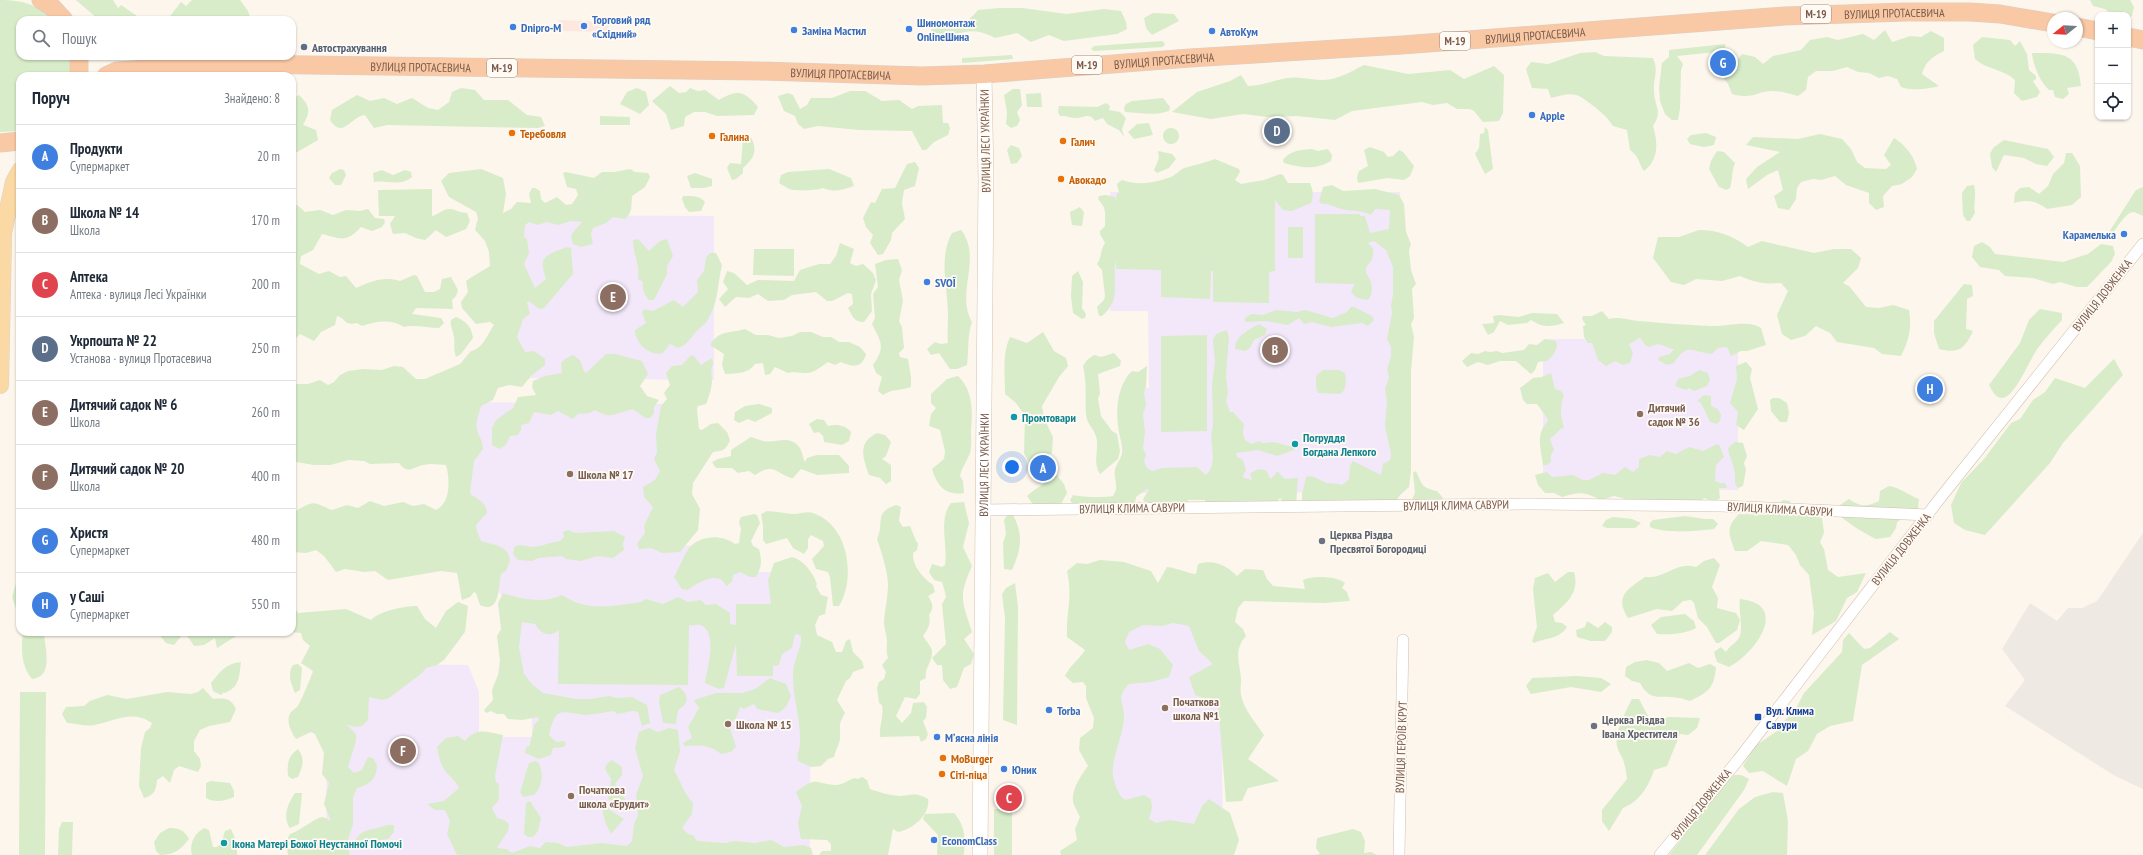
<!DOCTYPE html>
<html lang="uk">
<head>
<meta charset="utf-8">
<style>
	:root { --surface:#fff; --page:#f6f6f7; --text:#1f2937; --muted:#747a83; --line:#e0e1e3; --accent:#2563eb }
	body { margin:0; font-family:"PT Sans Narrow",sans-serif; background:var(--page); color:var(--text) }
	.controls { position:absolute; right:12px; top:12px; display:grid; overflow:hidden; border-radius:8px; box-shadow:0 1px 3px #0004 }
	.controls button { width:36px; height:36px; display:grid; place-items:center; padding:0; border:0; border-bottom:1px solid var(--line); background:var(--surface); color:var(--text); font:20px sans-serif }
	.compass { position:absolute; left:2047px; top:12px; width:36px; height:36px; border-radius:50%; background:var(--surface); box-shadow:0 1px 3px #0004; rotate:252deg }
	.you { position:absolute; left:1012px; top:467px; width:14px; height:14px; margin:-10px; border:3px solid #fff; border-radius:50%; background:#1a73e8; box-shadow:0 0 0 6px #1a73e833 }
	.badge { display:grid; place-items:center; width:26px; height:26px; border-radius:50%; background:var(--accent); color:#fff; font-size:13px; font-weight:700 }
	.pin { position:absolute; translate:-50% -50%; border:2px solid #fff; box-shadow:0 1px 4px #0006 }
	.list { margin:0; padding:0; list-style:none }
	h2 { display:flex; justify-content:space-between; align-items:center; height:52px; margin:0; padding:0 16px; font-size:17px }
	h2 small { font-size:13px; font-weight:400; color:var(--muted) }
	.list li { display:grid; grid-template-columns:26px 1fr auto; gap:12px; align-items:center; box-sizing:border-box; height:64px; padding:0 16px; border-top:1px solid var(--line) }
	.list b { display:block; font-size:15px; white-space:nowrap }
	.list p { margin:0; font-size:13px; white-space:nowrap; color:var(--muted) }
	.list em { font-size:13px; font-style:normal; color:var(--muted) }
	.icon { flex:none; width:22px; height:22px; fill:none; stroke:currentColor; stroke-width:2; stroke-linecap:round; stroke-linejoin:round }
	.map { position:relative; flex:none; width:2143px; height:855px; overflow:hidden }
	.search { position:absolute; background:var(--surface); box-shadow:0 1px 3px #0004; left:16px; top:16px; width:280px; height:44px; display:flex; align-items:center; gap:10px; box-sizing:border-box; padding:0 14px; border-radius:12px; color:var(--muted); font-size:15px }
	.panel { position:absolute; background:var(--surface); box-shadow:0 1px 3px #0004; left:16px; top:72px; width:280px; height:564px; border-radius:12px }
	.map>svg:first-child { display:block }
	.commercial { fill:#fde8e0 }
	.industrial { fill:#efe9e4 }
	.education { fill:#f3e8fa }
	.green { fill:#d8ecc9 }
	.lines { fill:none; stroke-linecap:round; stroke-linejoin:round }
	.minor-casing { stroke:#d1beb0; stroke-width:12 }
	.secondary-casing { stroke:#d6c0b0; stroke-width:16 }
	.primary-casing { stroke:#dad1cd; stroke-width:18 }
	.trunk-casing { stroke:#dad1cd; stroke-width:19 }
	.minor { stroke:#fff; stroke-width:11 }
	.secondary { stroke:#fff; stroke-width:15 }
	.primary { stroke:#fbd9a5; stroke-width:17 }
	.trunk { stroke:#f9c8a4; stroke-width:18 }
	.shop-dot { fill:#3f7fe0; stroke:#fffaf3; stroke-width:1.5 }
	.service-dot { fill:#5c6f8a; stroke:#fffaf3; stroke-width:1.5 }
	.food-dot { fill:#e8710a; stroke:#fffaf3; stroke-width:1.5 }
	.education-dot { fill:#8d6e63; stroke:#fffaf3; stroke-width:1.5 }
	.culture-dot { fill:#0f9aa8; stroke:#fffaf3; stroke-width:1.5 }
	.worship-dot { fill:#6b7280; stroke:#fffaf3; stroke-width:1.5 }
	.transit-dot { fill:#1a4fb4; stroke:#fffaf3; stroke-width:1.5 }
	.labels { text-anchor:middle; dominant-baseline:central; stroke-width:3.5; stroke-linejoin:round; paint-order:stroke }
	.shield { fill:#fffaf3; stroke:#a28b7f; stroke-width:1 }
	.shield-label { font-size:11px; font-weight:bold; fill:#7a5c4d }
	.street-label { font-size:12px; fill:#7a5c4d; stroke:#fffaf3 }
	.shop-label { font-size:12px; font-weight:bold; fill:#366cbe; stroke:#fffaf3; text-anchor:start }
	.service-label { font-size:12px; font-weight:bold; fill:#4e5e75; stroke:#fffaf3; text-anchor:start }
	.food-label { font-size:12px; font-weight:bold; fill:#c56008; stroke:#fffaf3; text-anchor:start }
	.education-label { font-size:12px; font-weight:bold; fill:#785e54; stroke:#fffaf3; text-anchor:start }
	.culture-label { font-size:12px; font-weight:bold; fill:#0d838f; stroke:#fffaf3; text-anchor:start }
	.worship-label { font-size:12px; font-weight:bold; fill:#5b616d; stroke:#fffaf3; text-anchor:start }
	.transit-label { font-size:12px; font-weight:bold; fill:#164399; stroke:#fffaf3; text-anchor:start }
</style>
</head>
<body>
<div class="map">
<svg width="2143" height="855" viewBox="0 0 2143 855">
	<rect width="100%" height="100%" fill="#fdf6ec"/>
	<path class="commercial" d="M559 20 609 22 608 32 559 31Z"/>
	<path class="industrial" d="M2143 533V789L2115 776 2005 706 2025 680 2002 649 2030 603 2057 621 2068 608H2082L2097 601Z"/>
	<g class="education">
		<path d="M1110 192H1400L1402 492 1128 493V389L1149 388 1148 311H1110Z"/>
		<path d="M512 215 714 216V380L512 378Z"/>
		<path d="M1543 339H1738V490L1543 489Z"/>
		<path d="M470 402 671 404 669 546 727 545 726 572H811L810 852 660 855H481L480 737H532V706H510L511 607 469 556Z"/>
		<path d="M1108 612H1220L1223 837 1109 827Z"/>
		<path d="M327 663 468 665 479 692V855H326Z"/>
	</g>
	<g class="green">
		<path d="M0 0C21 0 38 4 53 20H20V56H70V76H20V131L0 132Z"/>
		<path d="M76 0H113L118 8 121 5 137 16 136 20H99Z"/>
		<path d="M192 0H240L248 11 251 20H167L181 2 186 6Z"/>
		<path d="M2090 0H2130L2134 7 2132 16 2128 20V15H2113L2105 9 2093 6Z"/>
		<path d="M999 8H1022L1067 14 1104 9 1121 11 1126 22 1127 29 1117 34 1064 41 1049 35 1031 42 1017 33 995 38C970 25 963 34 937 39L932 35 931 27C954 20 960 32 978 10Z"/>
		<path d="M1153 13 1174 14 1179 21 1152 35 1146 28 1144 18Z"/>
		<path d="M1885 30 1892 42 1910 36 1921 37 1931 31 1944 38V51C1932 57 1926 61 1922 74L1939 86C1929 89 1911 91 1901 87L1897 79 1888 76 1879 78 1869 73 1858 72 1847 67 1833 71H1816L1808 77 1806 90 1798 96C1790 94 1781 91 1773 91 1756 91 1754 100 1732 94L1728 84 1720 74 1722 69 1732 67 1742 54 1755 57 1763 64 1773 56 1801 50 1810 40 1827 37 1838 40 1863 34 1874 40Z"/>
		<path d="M1982 37 2010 40 2015 46 2020 41 2027 54 2029 70 2036 76V79L2033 81 2040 92 2037 97 2022 101 2014 93 2015 80C2004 69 1987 70 1975 59L1973 45Z"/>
		<path d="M1162 41 1165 44 1163 47 1094 51 1091 49 1094 46Z"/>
		<path d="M1725 44 1726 51 1677 56 1683 64 1681 70 1680 109 1678 120H1672L1665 114 1660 101 1659 88 1662 63 1669 57V50Z"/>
		<path d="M1595 52 1604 56 1653 58C1659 71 1653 79 1654 92 1655 108 1663 111 1653 126 1658 142 1659 160 1644 171 1637 161 1641 159 1630 150L1627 130 1613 126C1608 118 1603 114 1596 108 1577 93 1575 91 1551 98L1548 89 1532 88 1526 69 1531 62 1548 64 1580 53Z"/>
		<path d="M2032 53C2062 53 2078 52 2081 86L2067 88 2069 94 2063 99 2055 97 2053 90H2049C2040 82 2033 65 2032 53Z"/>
		<path d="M1012 55 1013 59 962 63V58Z"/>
		<path d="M1364 65 1408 74 1450 70 1464 79 1494 66 1504 75 1503 113 1499 121 1483 122 1474 111 1470 109H1457L1447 103 1433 105 1422 102 1352 111 1335 120 1297 116 1267 117 1243 114 1211 119 1172 112 1197 92 1230 81 1241 75 1248 86C1262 85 1273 81 1287 78 1300 76 1311 80 1324 80 1337 80 1352 71 1364 65Z"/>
		<path d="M670 86 679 93 686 92 690 88 698 91 705 90 719 100C738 89 744 91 758 107L754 115 717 116 705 112H694L685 117 684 126 671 130 666 114 652 101Z"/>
		<path d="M461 88 475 90 484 100H508L527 115 541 117 545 126 538 128 387 125 374 128 365 115C351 116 343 140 330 120L332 110 357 95 370 101 384 98 397 104 412 98 428 108 438 110 449 102 452 92Z"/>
		<path d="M637 88 646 92 649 105 640 114 620 104 627 92Z"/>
		<path d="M1013 89H1020L1022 105 1017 112 1020 120 1017 126 1011 128 1006 124 1007 112 1004 95Z"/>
		<path d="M850 91H865L882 101 899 100 912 109 918 106 942 105 943 123H948L950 128 948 135 934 142 926 150H922L912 131 859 130 818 126 804 129 798 124 795 116 784 111 778 96 788 93 793 95 800 109 807 105 811 98H832Z"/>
		<path d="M1041 93 1042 107H1027L1026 94Z"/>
		<path d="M299 95C310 106 311 111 303 125L316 130 318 140 292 155V99Z"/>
		<path d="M1163 98 1170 107 1169 111C1155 116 1140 113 1125 112L1124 108 1126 104 1132 101Z"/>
		<path d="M1106 103 1110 106 1109 110 1120 112 1126 118 1122 129 1124 137 1119 130 1107 124 1103 118 1095 121C1089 111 1083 119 1074 118 1069 117 1066 116 1060 116L1058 112 1059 106 1097 107Z"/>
		<path d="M600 116 630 117V125H600Z"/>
		<path d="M1149 123 1153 135 1134 139 1128 132 1137 124Z"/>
		<path d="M1485 127 1488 130 1493 169 1485 174 1475 154 1479 148 1480 134 1484 133Z"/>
		<circle cx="1171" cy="136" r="8"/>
		<path d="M1706 133 1716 137 1714 145 1704 147 1690 144 1687 139 1691 135Z"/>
		<path d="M1820 134 1842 139 1851 149 1857 162 1865 168 1886 169 1891 165 1884 155 1894 138C1905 145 1914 155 1917 169L1912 177 1902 184 1892 186 1883 196 1884 207 1876 210 1869 203V193L1846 185 1835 176 1821 180 1813 179 1801 182 1797 188 1796 199 1789 210 1778 208 1774 196 1783 190 1778 170 1767 175 1748 189 1746 179 1757 167 1780 152 1746 145 1753 137 1798 139Z"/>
		<path d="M751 137C758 152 754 158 743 168V173L736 179 732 180 727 168 730 163 741 164 743 138Z"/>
		<path d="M2004 140 2048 149 2054 157 2047 166 2036 164 2024 158 2004 155 1996 172 1992 167 1990 154 1993 148Z"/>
		<path d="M1011 145 1019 148 1022 156 1017 163 1011 164 1007 150Z"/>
		<path d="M1370 147 1384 152 1388 157 1393 156 1399 150 1403 152 1414 166 1410 176 1404 180 1387 178 1358 183 1357 177 1359 171 1368 166 1364 150Z"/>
		<path d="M1312 149 1318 151 1328 149 1332 155 1331 161C1315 170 1302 168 1284 163L1283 160C1290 150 1301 150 1312 149Z"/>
		<path d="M1158 151 1172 154 1176 159 1169 168 1157 173 1154 170 1159 158Z"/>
		<path d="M1717 151 1724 152 1735 163C1731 172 1733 179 1730 188L1726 190 1719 187 1709 169 1711 161Z"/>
		<path d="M2066 153H2072L2080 166 2081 197 2072 205 2047 209C2036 201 2028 199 2014 203L2015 193 2020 188 2029 187 2039 194 2048 186 2053 174 2064 163Z"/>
		<path d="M1215 159 1239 169 1240 172 1235 180 1241 184 1264 180 1280 174 1283 175 1288 183H1310C1313 191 1314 195 1311 203L1292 211 1283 210 1275 200V271L1269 272V303L1213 302V271H1211L1210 299 1161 297V270L1116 269V260C1111 281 1123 299 1102 316H1099L1097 307 1104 300 1105 296 1102 270 1097 264C1102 257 1100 250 1105 243L1100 234V231L1105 226C1105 213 1107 209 1098 199L1099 196 1106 195 1115 197 1116 200 1117 193H1119L1117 184 1122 180C1139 186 1154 183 1171 177 1176 175 1179 170 1184 168 1194 165 1204 163 1215 159Z"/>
		<path d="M915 162 919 168 915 186 904 190 902 203 905 219 892 233 891 240 883 254 878 255 870 243 873 235 866 227 863 218 871 202 875 203 882 189 895 188 907 164Z"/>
		<path d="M340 169 344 170 346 175 341 185H335L329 178 332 173Z"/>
		<path d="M481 169 503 178 506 194 503 213 511 209 517 202 531 203 529 194 532 188H535L540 191 541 199 545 203 557 197 566 205 572 204 578 195 576 189 567 187 563 173 566 172 594 178 602 172H614L630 169 635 172 648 173 650 177 645 187 632 196C631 206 633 212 625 219L613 217 606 223 593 228 591 234 593 244 581 247 573 244 571 235 582 222 571 221 558 225 547 222 537 225 529 222 525 225 524 237 527 239 529 253 524 264 535 288 546 279C540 261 541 257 559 250 564 248 567 246 571 248L573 274 544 308 539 309 529 301 527 303 530 314 523 319 517 337 525 352 534 351 545 359V365L531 376 522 387 509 385 498 388 493 400 481 406C479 414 475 422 477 430 479 437 483 441 483 449L474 461 470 492 471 495C479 499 487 504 487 513L476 525 477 531 481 541C493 545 508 545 510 560L506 571 501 574C498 585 501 615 480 605L476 593 474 592 470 597 462 600 457 573 441 571 388 580 375 571 364 572 345 569 336 572 324 556 316 550 306 553 292 552V509L295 511C317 500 311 502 332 510L347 505 358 508 370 501 384 506 403 502 413 506 424 504 436 510C451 503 450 479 446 465 439 465 431 463 424 465 413 466 409 476 399 463L370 464 364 461 349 460 330 465H314L296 462 292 466V384H308L320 380 328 385 334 382 340 375 348 371 363 369 382 370 394 366 403 367 416 379H425L460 364 471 351C483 349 488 333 494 325L490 322 476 324 462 308 461 302 468 292 466 281C474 275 481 272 490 266L489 252 485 241 475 230 478 218 476 212 449 197 441 181 449 173Z"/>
		<path d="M829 169 851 178 854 186C842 190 835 193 823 188 819 190 799 191 794 190 789 190 783 185 779 183L781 175 788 172Z"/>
		<path d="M382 170 393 175 405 170 411 172 412 177C400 187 388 180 374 182L373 173Z"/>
		<path d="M695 173 712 179V186L704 188H691L687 176Z"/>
		<path d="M1332 185 1343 191 1375 189 1399 195 1404 204 1406 232 1411 244 1409 250 1411 270 1416 284 1412 289 1414 318 1411 324 1414 337 1411 371V472L1409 487 1400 495 1395 503 1302 502V494L1306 477C1315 474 1320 482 1328 483 1334 484 1336 483 1342 485L1349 479 1350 465 1353 461 1381 475 1383 464 1390 460 1391 454 1385 426 1387 401 1385 389 1389 377 1387 370 1391 356V347L1387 339 1392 313 1391 306 1393 294V267L1386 250 1374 241 1368 243 1373 248C1374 257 1372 261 1366 267V273C1372 281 1375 291 1368 300 1360 299 1354 298 1351 291L1355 284 1315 283V214H1360V216H1365L1370 233 1389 229 1390 210 1375 209 1371 215C1360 209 1349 212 1338 208 1332 206 1328 203 1322 204L1319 201 1323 187Z"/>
		<path d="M1974 185C1977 198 1973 201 1975 213L1970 221H1967L1963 215 1962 193 1967 186Z"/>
		<path d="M2143 187V216C2140 215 2137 213 2134 212 2125 212 2117 229 2111 235L2109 232 2136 190Z"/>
		<path d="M432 189V216C438 215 443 208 451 209 456 210 461 213 467 213L470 221 466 229 446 237 436 230 425 240 416 238 405 233 393 234 390 224 395 216H379L378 190Z"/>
		<path d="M683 196C692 196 699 195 705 202L701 211 689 212 685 207 682 199Z"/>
		<path d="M297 205 305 212 320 210 333 215 346 210 360 211 368 209 375 218 384 219 385 222 382 227 372 231 361 227C346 243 342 239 322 234L313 250 301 256 300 264 319 274 329 271 340 277 346 276 356 288C371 281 384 276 400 281L414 275 417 276 425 292H434L440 289 442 279 451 277 458 290 456 296 452 300 453 309 416 308 412 314 441 318 444 323 439 328C428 328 414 324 404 327 391 319 378 321 362 326L357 323C343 326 347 319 337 316L335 325 321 332 314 341 300 334 292 342V206Z"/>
		<path d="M1080 207 1084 212 1082 226 1072 225 1070 212Z"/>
		<rect x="1288" y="227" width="15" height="31"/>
		<path d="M961 230C983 258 955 293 972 322 967 336 969 351 967 365L957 369H950L939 353 931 355 927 349 935 342 941 344 948 343C947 333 948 324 948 315 948 288 938 258 952 233Z"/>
		<path d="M1699 230C1718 230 1733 236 1748 247L1762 241 1814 253 1834 249H1851L1861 258 1858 268 1843 283 1849 286 1866 307 1879 308 1893 305 1909 310C1912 328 1909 340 1901 356L1882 354 1874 348 1837 342 1830 333 1816 326 1805 336 1791 340 1782 334 1777 315 1788 291 1781 283C1765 285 1754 282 1740 276L1722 281 1696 279 1684 285 1671 282 1653 258 1658 237H1679Z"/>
		<path d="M638 239 649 251 660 241 667 239 673 256 667 266V274L654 300H649C644 294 642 290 643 282L638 279C640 263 633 255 633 240Z"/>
		<path d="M1982 242 1990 247 1995 254 2063 262 2088 254 2101 244 2113 246 2115 254 2111 262 2087 287H2077L2060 282 2053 284 2033 278 2005 276 1999 270 1980 267 1972 257 1974 246Z"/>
		<path d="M840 243 854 249 850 263 856 266 863 264 873 273 876 280 871 294 872 311 864 322C854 322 853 317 848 308L853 304 852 294 848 293 832 301H827L816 292 792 295 784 300 768 301 758 294 749 298 736 297 725 307 719 299 728 289 723 282 727 271 734 273 747 285 758 280 794 281 800 270 819 264H830L836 256Z"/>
		<path d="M754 249H794V276L753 275Z"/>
		<path d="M710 253H716L722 265C717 286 719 302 707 321 704 326 699 328 696 332 690 339 687 345 678 348L670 344 663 353C650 357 635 343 635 330L646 323 642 312 644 309 653 311 674 300 683 307 698 292 697 280 704 271 706 258Z"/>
		<path d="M898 259 902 270 899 280 903 301 899 321 902 327 904 348 899 353 900 357 908 359 911 377V387C899 391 895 388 883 395L878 391 882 377 876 373 873 365C886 347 881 342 872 324L875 318 873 294 878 287 875 264 886 260Z"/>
		<path d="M1078 271 1083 282 1082 308 1086 314 1085 318 1082 319 1073 313 1071 296 1072 276Z"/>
		<path d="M1964 284 1972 285 1973 296 1967 299 1966 329 1973 331C1965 349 1958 354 1939 349L1934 333V321Z"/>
		<path d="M1351 307H1354L1372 316 1374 320 1368 326 1362 323 1331 327 1312 322 1304 324 1299 318 1288 325 1266 321 1245 322V318L1251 314 1263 315 1276 310 1297 312 1305 310 1333 318 1347 312Z"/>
		<path d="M2040 309 2062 313V320C2054 329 2045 338 2038 348 2030 358 2015 398 2002 398 1995 398 1992 390 1989 385L2020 343 2029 320Z"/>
		<path d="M1602 311 1609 319C1620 316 1627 320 1639 321 1662 323 1686 325 1710 326 1725 327 1749 319 1761 328L1766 345 1747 351H1741L1731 356 1727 347 1718 348 1712 354C1693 353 1688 341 1674 363L1667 365 1658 360 1659 357 1670 354 1674 349C1664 348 1660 340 1650 347L1646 346 1640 338 1629 344 1633 353 1630 363 1623 365 1615 361 1606 366 1598 360 1592 343H1588L1584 337 1583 326 1586 325 1582 319 1583 316H1592Z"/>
		<path d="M1532 313 1557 314 1564 323C1551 327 1543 328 1531 320L1527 323 1508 325 1500 321 1494 332 1488 335 1482 324 1494 323 1493 316 1499 315 1519 317Z"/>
		<path d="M456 317C467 322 471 326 473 338L461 354 456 357C453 349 455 344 454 337 453 331 450 326 451 320Z"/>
		<path d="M1259 324 1267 329 1265 335 1254 340 1250 348 1245 351 1235 349C1235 335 1249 330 1259 324Z"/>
		<path d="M745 329 756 335H768L779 338 792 336 800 332H811L823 337H831L839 342H849L860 347 866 354C862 369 852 367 841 362L835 365 828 362C820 367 814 374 804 373 798 373 794 371 788 373L775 367 770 374 765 375 763 363 755 364C748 374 738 373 725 374L722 365 724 354 710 345C720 329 729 334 745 329Z"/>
		<path d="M1227 330 1229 337 1226 376 1228 394 1226 401 1230 412H1233L1244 424 1243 433 1245 440 1251 444 1259 441 1263 443 1274 442 1289 446 1295 445 1294 450 1277 456 1258 450 1236 453 1237 457 1243 460 1246 470 1243 475 1244 478 1252 480 1250 474C1256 469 1260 468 1267 471L1270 479 1275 475 1277 471 1285 479 1298 478 1296 505 1283 507 1282 500 1280 498 1277 501 1276 510 1205 505V500H1188L1185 508 1145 503 1143 499 1149 490 1147 489 1136 497 1135 503 1074 507 1070 500 1073 495C1081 497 1106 498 1113 496 1120 486 1113 480 1115 470 1116 464 1121 459 1122 453 1123 445 1120 439 1119 432 1115 412 1117 385 1132 371L1138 372 1147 366 1146 386 1144 393 1146 405 1143 414 1145 432 1143 448 1146 455 1144 461 1147 468 1152 471 1162 468 1197 467 1206 475C1220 461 1207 442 1213 426L1212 384 1215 362 1213 340 1216 334Z"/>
		<path d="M1043 332 1054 351 1066 358 1068 366 1059 377 1042 406 1044 418 1053 437 1052 453 1043 460 1030 466 1024 453 1025 416 1016 403 1005 394C1005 375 1002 354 1010 337L1027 343Z"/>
		<path d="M1207 335V431L1161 432V336Z"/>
		<path d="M1545 339 1556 341C1559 349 1553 356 1547 361L1538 362 1535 370 1531 374 1516 361H1500L1488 365 1478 362 1467 367 1462 361 1471 353 1478 354 1485 351 1490 352 1497 351 1502 353 1524 350 1529 344 1537 345Z"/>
		<path d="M1114 353 1121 361 1120 366 1098 374 1100 393 1098 399 1101 416 1112 431 1117 434 1120 451 1118 459 1100 474C1093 464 1098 452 1097 441 1096 430 1087 425 1086 415 1085 398 1087 383 1083 366L1087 360 1094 355 1101 357Z"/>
		<path d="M606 354H615L642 361 648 374 640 386 647 396 659 400 654 407V414L650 418H645L633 409C616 413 611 420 595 410L590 413 578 414 573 419 558 411 551 415 534 412 529 423 521 425V430L518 435 510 436 506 445 499 449 492 445V428L496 420 513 408 518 397 536 395 532 387 533 381 545 376 562 373 561 363 565 359 573 355 580 360 584 371 586 373Z"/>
		<path d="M691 355 694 356 701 365 712 358 713 364C710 370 712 374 712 380 712 388 709 396 706 404L698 406 697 409 699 429 702 430 711 424 718 423 727 432 730 440C726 450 723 451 713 452L693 483 692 494 700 509 698 530 680 552 662 553 651 548 639 549 637 544 645 533 644 526 653 507 644 497 643 487 655 480 660 471 654 459 657 452 656 434 661 406 667 399 664 393 670 385 666 373 672 366 682 365Z"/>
		<path d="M2114 359 2123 375 2063 443 2050 463 1985 535 1965 530 1954 523 1951 505 1961 483 1984 459 2011 423 2020 419 2033 400 2045 392 2055 378 2085 388Z"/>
		<path d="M1746 362 1752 369 1750 378 1758 409 1744 430 1736 425 1738 412 1730 403 1737 379 1736 366Z"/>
		<path d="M1323 370H1339L1345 373C1346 381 1347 390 1340 394L1318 393 1316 387V376Z"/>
		<path d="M1699 370 1708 373 1710 380 1707 386 1694 391 1689 388 1686 390 1675 386 1678 379 1690 376Z"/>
		<path d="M1551 373 1555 389 1561 391 1564 395C1560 405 1560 417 1564 427 1558 430 1556 435 1550 439L1554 450 1551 455V462L1547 465H1543C1541 449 1535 434 1548 421L1547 418 1537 404H1527L1523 400 1520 388 1533 378 1542 377Z"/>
		<path d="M958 376C973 390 973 412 971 431 971 438 972 446 970 453 967 461 962 467 960 476L963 481 964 493C946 496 937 486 932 469L944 459 945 451 940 430 929 426 931 414 936 408 931 403V394L947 379Z"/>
		<path d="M1704 395 1711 396V406L1718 409 1721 415 1720 421 1717 424 1710 422 1701 403 1697 401Z"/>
		<path d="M1773 398H1779L1787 403 1789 413 1787 422H1780L1771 411 1770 400Z"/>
		<path d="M759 404 772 408V413L755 422 748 419 739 423 734 420 735 412 745 406Z"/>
		<path d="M817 419 824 420 828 426C837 424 845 425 851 432L849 441 842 445 824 442 823 436 819 432 814 433 809 424Z"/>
		<path d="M877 433 885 435 891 442 886 456 882 459 891 465V481L886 484 880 478 869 475C863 457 857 443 877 433Z"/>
		<path d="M751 437C755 438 759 440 763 441 775 444 789 434 799 447 802 450 803 458 805 462L807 458 817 455H839L849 466V473L817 475 801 469 793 478H791C774 472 774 463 755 475L749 471 738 473 732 468H716L712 462 718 459 731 456V450Z"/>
		<path d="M1735 442 1743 443 1747 456 1744 463 1746 470 1743 486 1738 488C1734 483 1735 482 1735 476 1735 466 1729 458 1728 448Z"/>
		<path d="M1717 444 1720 446 1724 457 1716 465 1715 481 1720 483H1725L1727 488H1719L1720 498 1715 502 1704 498 1701 501H1633L1614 496 1601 500C1585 492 1580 491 1562 497L1554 493H1545L1538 485 1535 475 1547 472 1552 477 1573 475 1583 480H1589L1603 473 1615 475 1625 467 1633 472 1639 467V459L1650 455 1660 457 1667 451 1676 454 1689 447 1703 451Z"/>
		<path d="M1416 471C1422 485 1422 488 1437 491L1443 498 1434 505 1411 502 1415 493 1413 473Z"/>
		<path d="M1055 473 1064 484 1067 493 1061 504 1034 506 1027 496C1037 487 1047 483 1055 473Z"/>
		<path d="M1889 486C1901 488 1908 495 1919 499L1918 509 1897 522 1896 528 1890 537 1876 539C1865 534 1846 522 1838 514L1840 505 1849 499C1860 507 1867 507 1879 501L1880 491Z"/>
		<path d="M1783 500 1790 501 1792 508 1800 513 1822 518 1824 533 1820 542 1824 549 1828 570 1838 577 1866 573 1857 592 1847 598 1836 621 1812 635 1814 613 1809 575 1800 565 1796 555 1788 545 1761 541 1747 551H1735C1729 534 1725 528 1739 514L1765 515Z"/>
		<path d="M964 502 969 523 963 547 972 566C958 597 962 601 972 632L964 639 974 654 971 664 964 668 957 687 950 689 943 680 942 665H937L932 658 946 644 942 604 946 597 945 592 942 582 934 580 929 572 932 564 942 567 945 565C948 545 938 519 951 503Z"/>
		<path d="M896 505 901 507 899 521 903 527 910 526 916 541 918 543 917 550 913 553C912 566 923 578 933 585L935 592 928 596C933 603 934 608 929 615 931 624 928 629 923 636 926 642 933 647 932 653 932 662 924 669 926 678L920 681V694L916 699 905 697 896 716 902 723 911 713 913 703 924 702 927 707 926 718 923 721 928 734 926 739 921 742 919 736 880 737C879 726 884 717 882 705L879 703 877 688 879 682 884 679 886 672 882 665 888 658C886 651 887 647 887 640 886 633 884 628 884 621 885 609 888 597 888 584 887 568 882 554 877 539 885 522 873 513 896 505Z"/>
		<path d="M767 511C776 511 786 514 794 514 800 514 807 511 813 513 849 525 856 578 839 606H833L830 577 828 572 816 569 812 559 824 546 823 541 811 535 808 539V548L804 554 793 548 787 538 766 544 763 540V525L761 514Z"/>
		<path d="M754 514 757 515 760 523 751 541 753 546 759 549C762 561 762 566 756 577H750L740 572 733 575 732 582 726 586C724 583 723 580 720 579 711 575 695 584 688 590L682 589 674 577C679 568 683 557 689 548 700 535 722 534 735 544L739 543 741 529 739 522 741 517Z"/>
		<path d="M1008 514 1013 515C1024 536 1021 549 1012 570L1004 569 1003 543 1006 534 1004 520Z"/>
		<path d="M1685 516 1705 519H1713L1718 524 1714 529C1697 531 1665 534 1650 527V523L1653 520Z"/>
		<path d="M1613 517 1632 519 1641 523 1635 528H1607L1602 526 1606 520Z"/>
		<path d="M568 530 576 533 614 531 625 537 623 544 624 550 613 558 597 556 581 561 566 559 562 556 538 558 532 561 518 560 513 554 515 546C522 544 527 547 534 547 543 546 551 542 560 541L564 537 563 532Z"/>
		<path d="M792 557C804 560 813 573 817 584L816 586 821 595 828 597 825 614 819 616 815 625 817 635 832 642 836 652H842L846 641 850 639 853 652 862 661 864 668 853 672 850 678 846 681 837 700 845 713C837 728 841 723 840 738 840 744 835 751 834 757L828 759 821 766 811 767 798 761C796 754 800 750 800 743 801 719 792 696 793 672 794 659 802 648 801 636L797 634 795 635 792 648 782 654 779 665 773 666V676H737L736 644 724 688 719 689 705 683C707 668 717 639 704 627 699 623 694 626 689 625L688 685 558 684 559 630C549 638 541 634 535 624L522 622 519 647 524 674 532 684 543 693 576 699H591L609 696 617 698 632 697 647 705 650 723 642 726 638 712C631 709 624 714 617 714L614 711C607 712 590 715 585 715 560 712 556 706 549 735L556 742 564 741 566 744 564 747 553 748 551 755 539 759 525 753 526 748 530 745C530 738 534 732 534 725L539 720 538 717 522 720 508 719 504 714H497L491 711 486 713 484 710 493 700 492 690 498 675 500 661 497 636 501 629 498 603 503 593C519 599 546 604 561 595 567 597 571 601 578 603 599 610 619 605 641 602L646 599 663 604 678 597 688 602 701 600 706 605 716 604 730 613V624L736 625V604H771L768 580 774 563Z"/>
		<path d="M1714 558 1720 565 1712 587 1718 598 1717 608 1736 613 1740 620 1737 630 1719 643H1716L1707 627 1698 618 1694 603 1691 600 1683 601 1672 611 1657 609 1628 618C1614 596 1628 589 1645 577 1667 579 1675 561 1696 567L1704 561Z"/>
		<path d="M1100 560 1124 562 1151 571 1158 583 1167 567C1178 568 1186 573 1196 574L1198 564C1214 559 1226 565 1237 576L1245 569 1263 570 1267 579 1273 586 1305 589 1303 580C1311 575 1338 576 1345 583L1342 588 1347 592 1350 601 1324 603 1244 601 1238 608 1235 622 1243 629 1246 636C1233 650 1240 663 1241 679 1241 684 1240 690 1241 695 1244 710 1256 723 1264 735L1248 759 1279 781 1248 788 1242 801 1226 802 1218 703 1195 695 1189 677 1213 664 1199 651 1189 626 1173 623 1162 626 1143 625 1129 632 1125 642 1129 650 1148 644 1160 649 1173 665 1169 677 1151 682 1129 684C1116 697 1123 701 1124 715 1124 736 1111 757 1113 776 1115 785 1118 795 1125 800L1144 795 1151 799 1152 808 1149 819 1156 823 1169 820 1194 824 1202 806 1209 799 1230 813 1239 840 1234 855H1061L1060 851 1077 840 1075 829 1080 817C1078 813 1076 809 1074 805 1069 793 1081 775 1088 766L1079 750 1080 738 1093 728 1094 718 1086 698V686L1083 682 1073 683 1065 676C1070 665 1079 660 1085 650L1067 637C1066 612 1073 598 1067 571L1077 563 1087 564Z"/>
		<path d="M20 570V614H18L12 597Z"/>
		<path d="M1568 572H1574C1580 592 1567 603 1553 615L1555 622 1562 623 1567 627C1558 640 1547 637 1534 643L1532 641 1537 627 1533 589 1535 578 1548 573 1555 582Z"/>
		<path d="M1015 583 1018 607 1017 725 1003 720 1005 618 1002 594 1006 588Z"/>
		<path d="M1740 599C1791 604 1755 654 1729 667L1717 662 1714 652 1721 647 1726 652C1729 646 1736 643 1739 638 1744 628 1738 612 1740 599Z"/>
		<path d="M458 602 468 606 465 632 444 660 437 665 426 668 421 674 389 698 382 700 369 697 368 720 362 726 354 727 346 724 356 734V741L348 767 354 773 362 770 368 757 373 758 377 765C377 779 369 785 357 788L353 797V824L347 843 350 855H288L286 842 290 834C298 832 317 817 322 817 325 817 329 820 331 821L324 804 329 783 322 774 324 753 315 734 311 732 296 739C291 732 285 720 291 712 293 710 296 708 298 706 301 701 312 675 313 671L301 663 310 646 303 640 301 633 292 632V603L298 613 346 609 371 620C380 611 404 606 417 606L425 619 436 628 446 611Z"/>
		<path d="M1685 614 1694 621 1696 628C1686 634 1668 635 1657 634L1651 625 1661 617Z"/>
		<path d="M1587 621 1598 628 1605 622 1612 627V632L1605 641H1591L1577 637 1576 630 1585 627Z"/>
		<path d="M23 632 44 633C45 649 54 677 32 679 21 666 21 648 23 632Z"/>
		<path d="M157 632H246L241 633 217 648 215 638 204 645 194 646 188 637 183 634 174 645 166 643Z"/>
		<path d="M1890 632 1899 639 1862 665 1853 721 1830 726 1817 734 1808 751 1796 759 1787 786 1763 771 1749 773 1743 766 1755 746 1777 731 1786 719 1794 712 1804 693 1842 652 1843 640 1849 633 1864 649 1870 648Z"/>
		<path d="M1647 660 1659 663 1667 671 1689 663 1698 668 1710 664 1716 667C1714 688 1709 692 1690 701 1686 700 1682 698 1678 698 1660 694 1651 703 1640 683L1632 681 1625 676 1626 667 1635 662Z"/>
		<path d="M241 662C239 676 240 687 225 693L224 692 221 695 213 691 211 683C220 672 226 663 241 662Z"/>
		<path d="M298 664 302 668 300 690 295 693C291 683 287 674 293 665Z"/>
		<path d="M1577 676 1601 678 1611 684 1601 692 1571 687 1531 694 1526 686 1532 678Z"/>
		<path d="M770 678 786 684 791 696 786 707 778 713 757 709 754 704 744 709 740 707 736 718 729 725 736 747 731 752 721 754C710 744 698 745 684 746L683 743 692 738 688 727 699 708 694 700 716 693H743L755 689Z"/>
		<path d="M679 687C689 695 690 703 678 710L676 724 663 723 659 702 660 695Z"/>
		<path d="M203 688 213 699C224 698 231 698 236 709L230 722 209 726 200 730 194 741V751L200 759 201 766 198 772 179 766 174 770 170 783 163 776 157 780C156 790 155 795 144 798L139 786 141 748 145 732 150 728 152 723C132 709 115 721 94 725 85 727 76 723 67 723L62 714 66 707 84 706 90 701 107 695 127 699 167 692 191 694 198 692Z"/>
		<path d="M20 692H46L45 855H19Z"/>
		<path d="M1632 699H1639L1651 722 1669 717 1700 718 1697 728 1688 735 1680 734 1667 766 1654 770C1649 786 1639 802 1623 808L1609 831 1602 821V810L1627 779C1626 774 1626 768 1624 763 1623 757 1618 752 1617 746 1614 734 1626 710 1632 699Z"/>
		<path d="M649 728 658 732 669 728 678 730 680 751 674 770C681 782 684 794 693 803L692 814 682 828 688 834 693 835 697 841 726 843 734 841 755 843 771 840 784 847 803 845 811 848 813 855H457L447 834 450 821 445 810H435L427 804 444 801 459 788C456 781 451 778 446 772 440 764 439 756 437 747L446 738 458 736 465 741C477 727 486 732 503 735L495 776 496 782 499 784V800L492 808 497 818 504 820 509 824 508 831 497 848 506 849 512 853 530 846 540 848 546 842 558 843 567 847 601 843 627 846 632 841 634 824 638 815 636 795 643 776 635 748 639 732Z"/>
		<path d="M298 749C305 759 303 766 298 777L292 779 288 776C287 763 288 756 298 749Z"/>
		<path d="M612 760 622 767V775L615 784 625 799V803L620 804 608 799 611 779 605 769 606 765Z"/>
		<path d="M535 761 538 762C544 773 543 785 534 795L523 797 520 792 529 763Z"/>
		<path d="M1734 775H1741L1749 779 1744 790 1697 855H1669L1721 787Z"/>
		<path d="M862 777 867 780 870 789C879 792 891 796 901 796 914 795 915 792 928 799 931 814 912 830 898 832L893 829 888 855H819L822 851H831V844L827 840 801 839 798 823 802 806 796 792C818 775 814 784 836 785 842 785 849 780 854 778L858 779Z"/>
		<path d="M211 781 230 783 234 791V797C226 801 213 803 206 798V783Z"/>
		<path d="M1773 792 1783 793 1788 821 1787 855H1705L1739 809 1755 797Z"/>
		<path d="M295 793H302L299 824 290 828C282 817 288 803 295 793Z"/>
		<path d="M530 801 541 818 538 831 533 837H528L524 834 526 803Z"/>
		<path d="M602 808H607L624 819 611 834 605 822Z"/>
		<rect x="994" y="809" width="18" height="46"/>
		<path d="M954 813C966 827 965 838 964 855H937L938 835 923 819 925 814Z"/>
		<path d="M62 822H73L72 855H58L59 829Z"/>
		<path d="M387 825H394V832L388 839 375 841 360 849 354 844C360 827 373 831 387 825Z"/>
		<path d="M169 828C179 828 184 830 189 839 180 850 174 855 160 855L156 851 154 842 160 833Z"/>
		<path d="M204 828 209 830 213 847H217L221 844 225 831 231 829 237 843V855H192C189 844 194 834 204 828Z"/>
		<path d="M1353 829 1361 832 1365 841 1364 853 1371 852 1377 855H1314L1320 854 1316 848 1317 838Z"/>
	</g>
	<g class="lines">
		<defs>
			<g id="minor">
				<path d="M983 510 1533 504 1721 506 1928 515"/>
				<path d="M1399 855 1403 640"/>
				<path d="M1660 855 1738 760 1941 497 2143 244"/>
			</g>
			<g id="secondary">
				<path id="s1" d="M980 855 986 179 984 74"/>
			</g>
			<g id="primary">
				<path d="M0 220 3 237 0 385"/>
				<path d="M3 233 14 182 20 171"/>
			</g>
			<g id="trunk">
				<path d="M41 0 52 7 64 20"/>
				<path d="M2077 27 2098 31"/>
				<path d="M2128 37 2143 40"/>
				<path d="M79 56V76"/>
				<path id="s2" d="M106 76 117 71 226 64 759 71 922 76 984 74 1190 58 1402 45 1785 16 1906 12H1970L2000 14 2053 23"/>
				<path d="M0 143 20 141"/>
			</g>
		</defs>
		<use href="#minor" class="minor-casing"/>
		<use href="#secondary" class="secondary-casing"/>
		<use href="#primary" class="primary-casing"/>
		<use href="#trunk" class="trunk-casing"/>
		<use href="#minor" class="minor"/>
		<use href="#secondary" class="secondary"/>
		<use href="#primary" class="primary"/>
		<use href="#trunk" class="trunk"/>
	</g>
	<g class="shop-dot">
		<circle cx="584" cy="26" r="4"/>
		<circle cx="513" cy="27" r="4"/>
		<circle cx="909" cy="29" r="4"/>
		<circle cx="794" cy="30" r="4"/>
		<circle cx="1212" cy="31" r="4"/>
		<circle cx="1532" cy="115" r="4"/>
		<circle cx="2124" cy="234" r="4"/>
		<circle cx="927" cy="282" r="4"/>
		<circle cx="1049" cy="710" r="4"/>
		<circle cx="937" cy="737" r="4"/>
		<circle cx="1004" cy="769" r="4"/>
		<circle cx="934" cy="840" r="4"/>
	</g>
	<circle class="service-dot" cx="304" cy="47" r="4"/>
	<g class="food-dot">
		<circle cx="512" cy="133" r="4"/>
		<circle cx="712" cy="136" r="4"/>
		<circle cx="1063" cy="141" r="4"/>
		<circle cx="1061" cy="179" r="4"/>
		<circle cx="943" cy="758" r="4"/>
		<circle cx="942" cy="774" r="4"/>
	</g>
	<g class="education-dot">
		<circle cx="1640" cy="414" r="4"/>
		<circle cx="570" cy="474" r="4"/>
		<circle cx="1165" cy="708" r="4"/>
		<circle cx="728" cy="724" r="4"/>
		<circle cx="571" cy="796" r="4"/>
	</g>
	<g class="culture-dot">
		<circle cx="1014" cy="417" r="4"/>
		<circle cx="1295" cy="444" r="4"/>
		<circle cx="224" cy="843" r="4"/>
	</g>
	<g class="worship-dot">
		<circle cx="1322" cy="541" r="4"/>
		<circle cx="1594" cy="726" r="4"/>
	</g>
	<rect class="transit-dot" x="1754" y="713" width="8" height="8" rx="2"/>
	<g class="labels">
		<g class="shield">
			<rect x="1801" y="5" width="30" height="18" rx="3"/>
			<rect x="1440" y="32" width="30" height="18" rx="3"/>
			<rect x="1072" y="56" width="30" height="18" rx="3"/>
			<rect x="487" y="59" width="30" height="18" rx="3"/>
		</g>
		<g class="shield-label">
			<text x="1816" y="14">М-19</text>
			<text x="1455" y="41">М-19</text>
			<text x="1087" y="65">М-19</text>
			<text x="502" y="68">М-19</text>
		</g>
		<g class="street-label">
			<text stroke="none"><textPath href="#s2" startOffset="1792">ВУЛИЦЯ ПРОТАСЕВИЧА</textPath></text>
			<text stroke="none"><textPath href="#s2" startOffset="1432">ВУЛИЦЯ ПРОТАСЕВИЧА</textPath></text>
			<text stroke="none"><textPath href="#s2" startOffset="1060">ВУЛИЦЯ ПРОТАСЕВИЧА</textPath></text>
			<text stroke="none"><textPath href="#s2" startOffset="316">ВУЛИЦЯ ПРОТАСЕВИЧА</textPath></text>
			<text stroke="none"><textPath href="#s2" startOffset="736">ВУЛИЦЯ ПРОТАСЕВИЧА</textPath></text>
			<text transform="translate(985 141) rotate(-91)">ВУЛИЦЯ ЛЕСІ УКРАЇНКИ</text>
			<text transform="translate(2102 295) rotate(-52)">ВУЛИЦЯ ДОВЖЕНКА</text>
			<text stroke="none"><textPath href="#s1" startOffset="390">ВУЛИЦЯ ЛЕСІ УКРАЇНКИ</textPath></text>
			<text transform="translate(1456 505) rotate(-1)">ВУЛИЦЯ КЛИМА САВУРИ</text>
			<text transform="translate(1132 508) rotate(-1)">ВУЛИЦЯ КЛИМА САВУРИ</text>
			<text transform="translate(1780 509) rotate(3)">ВУЛИЦЯ КЛИМА САВУРИ</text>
			<text transform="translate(1901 549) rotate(-52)">ВУЛИЦЯ ДОВЖЕНКА</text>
			<text transform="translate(1401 747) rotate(-88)">ВУЛИЦЯ ГЕРОЇВ КРУТ</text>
			<text transform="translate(1701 804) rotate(-51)">ВУЛИЦЯ ДОВЖЕНКА</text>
		</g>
		<g class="shop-label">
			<text x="592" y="19">Торговий ряд<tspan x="592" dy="14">«Східний»</tspan></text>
			<text x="917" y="22">Шиномонтаж<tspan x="917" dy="14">OnlineШина</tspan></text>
			<text x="521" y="27">Dnipro-M</text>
			<text x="802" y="30">Заміна Мастил</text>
			<text x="1220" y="31">АвтоКум</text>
			<text x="1540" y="115">Apple</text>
			<text x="2116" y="234" text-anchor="end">Карамелька</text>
			<text x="935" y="282">SVOЇ</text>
			<text x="1057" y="710">Torba</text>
			<text x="945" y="737">Мʼясна лінія</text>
			<text x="1012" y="769">Юник</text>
			<text x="942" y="840">EconomClass</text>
		</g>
		<g class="service-label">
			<text x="312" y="47">Автострахування</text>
		</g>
		<g class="food-label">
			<text x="520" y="133">Теребовля</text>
			<text x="720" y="136">Галина</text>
			<text x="1071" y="141">Галич</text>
			<text x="1069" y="179">Авокадо</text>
			<text x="951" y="758">MoBurger</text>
			<text x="950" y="774">Сіті-піца</text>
		</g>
		<g class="education-label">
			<text x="1648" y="407">Дитячий<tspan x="1648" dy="14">садок № 36</tspan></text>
			<text x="578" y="474">Школа № 17</text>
			<text x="1173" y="701">Початкова<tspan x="1173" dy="14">школа №1</tspan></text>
			<text x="736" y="724">Школа № 15</text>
			<text x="579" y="789">Початкова<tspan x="579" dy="14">школа «Ерудит»</tspan></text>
		</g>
		<g class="culture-label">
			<text x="1022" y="417">Промтовари</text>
			<text x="1303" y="437">Погруддя<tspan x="1303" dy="14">Богдана Лепкого</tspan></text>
			<text x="232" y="843">Ікона Матері Божої Неустанної Помочі</text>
		</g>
		<g class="worship-label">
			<text x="1330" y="534">Церква Різдва<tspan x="1330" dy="14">Пресвятої Богородиці</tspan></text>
			<text x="1602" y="719">Церква Різдва<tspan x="1602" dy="14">Івана Хрестителя</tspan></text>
		</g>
		<g class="transit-label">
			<text x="1766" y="710">Вул. Клима<tspan x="1766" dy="14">Савури</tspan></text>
		</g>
	</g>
</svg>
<div class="controls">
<button>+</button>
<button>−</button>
<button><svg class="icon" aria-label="locate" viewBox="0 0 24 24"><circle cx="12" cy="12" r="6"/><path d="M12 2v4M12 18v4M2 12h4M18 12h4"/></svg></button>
</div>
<svg class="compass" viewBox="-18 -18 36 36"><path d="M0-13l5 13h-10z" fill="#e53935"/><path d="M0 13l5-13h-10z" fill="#747a83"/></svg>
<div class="you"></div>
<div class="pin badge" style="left:1043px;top:468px;background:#3f7fe0">A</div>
<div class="pin badge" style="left:1275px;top:350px;background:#8d6e63">B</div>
<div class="pin badge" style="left:1009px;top:798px;background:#e0444e">C</div>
<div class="pin badge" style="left:1277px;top:131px;background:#5c6f8a">D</div>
<div class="pin badge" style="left:613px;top:297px;background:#8d6e63">E</div>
<div class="pin badge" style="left:403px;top:751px;background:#8d6e63">F</div>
<div class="pin badge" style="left:1723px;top:63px;background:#3f7fe0">G</div>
<div class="pin badge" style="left:1930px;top:389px;background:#3f7fe0">H</div>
<div class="search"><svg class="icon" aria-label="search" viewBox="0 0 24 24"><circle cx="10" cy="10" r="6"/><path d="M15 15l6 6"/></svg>Пошук</div>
<section class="panel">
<h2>Поруч<small>Знайдено: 8</small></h2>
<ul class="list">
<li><span class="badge" style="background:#3f7fe0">A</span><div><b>Продукти</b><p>Супермаркет</p></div><em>20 m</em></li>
<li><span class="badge" style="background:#8d6e63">B</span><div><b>Школа № 14</b><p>Школа</p></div><em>170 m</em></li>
<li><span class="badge" style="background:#e0444e">C</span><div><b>Аптека</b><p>Аптека · вулиця Лесі Українки</p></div><em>200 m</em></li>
<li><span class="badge" style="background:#5c6f8a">D</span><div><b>Укрпошта № 22</b><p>Установа · вулиця Протасевича</p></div><em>250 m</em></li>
<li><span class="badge" style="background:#8d6e63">E</span><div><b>Дитячий садок № 6</b><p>Школа</p></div><em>260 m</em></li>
<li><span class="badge" style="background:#8d6e63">F</span><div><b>Дитячий садок № 20</b><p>Школа</p></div><em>400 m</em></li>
<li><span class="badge" style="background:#3f7fe0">G</span><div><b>Христя</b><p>Супермаркет</p></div><em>480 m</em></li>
<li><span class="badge" style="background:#3f7fe0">H</span><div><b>у Саші</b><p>Супермаркет</p></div><em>550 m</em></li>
</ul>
</section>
</div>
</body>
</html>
